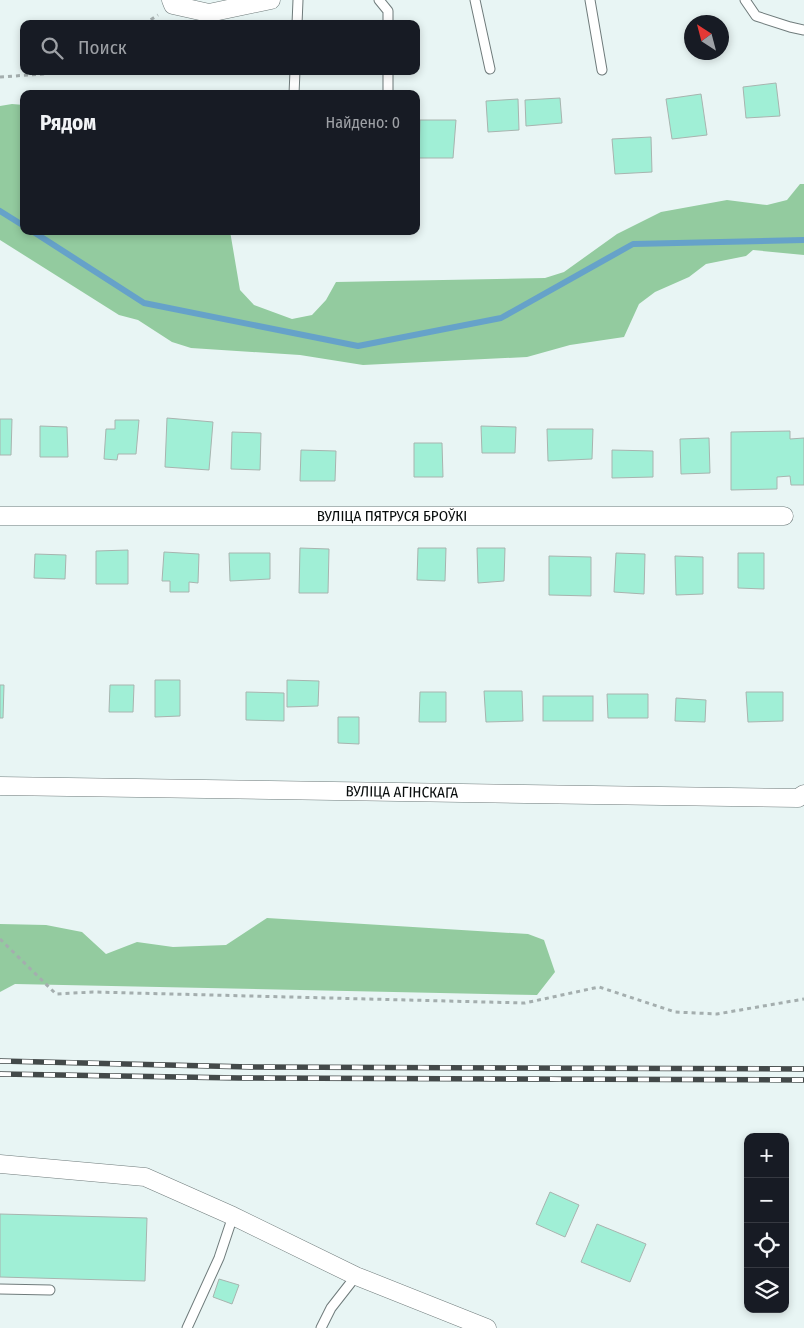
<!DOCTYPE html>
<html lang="ru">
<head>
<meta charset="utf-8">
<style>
	:root { --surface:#171b24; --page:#20242c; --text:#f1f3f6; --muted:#9ea1a6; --line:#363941 }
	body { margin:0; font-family:"Fira Sans Condensed",sans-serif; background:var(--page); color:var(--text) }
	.controls { position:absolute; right:15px; bottom:15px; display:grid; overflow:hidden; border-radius:10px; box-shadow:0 2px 8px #0003 }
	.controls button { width:45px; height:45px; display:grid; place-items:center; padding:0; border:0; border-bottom:1px solid var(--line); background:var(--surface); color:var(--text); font:25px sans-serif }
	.compass { position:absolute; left:684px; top:15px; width:45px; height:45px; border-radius:50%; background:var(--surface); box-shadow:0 2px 8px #0003; rotate:324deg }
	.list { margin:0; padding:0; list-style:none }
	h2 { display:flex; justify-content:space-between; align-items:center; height:65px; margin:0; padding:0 20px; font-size:21px }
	h2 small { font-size:16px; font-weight:400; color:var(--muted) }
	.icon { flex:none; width:28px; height:28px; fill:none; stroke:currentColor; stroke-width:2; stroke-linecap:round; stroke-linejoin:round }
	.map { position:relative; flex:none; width:804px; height:1328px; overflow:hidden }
	.search { position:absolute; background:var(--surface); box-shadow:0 2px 8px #0003; left:20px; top:20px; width:400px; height:55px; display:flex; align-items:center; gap:12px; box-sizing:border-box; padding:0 18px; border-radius:10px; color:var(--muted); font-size:19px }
	.panel { position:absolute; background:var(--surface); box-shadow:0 2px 8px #0003; left:20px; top:90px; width:400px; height:145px; border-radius:10px }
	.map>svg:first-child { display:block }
	.forest { fill:#93cb9f }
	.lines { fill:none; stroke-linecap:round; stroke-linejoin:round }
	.stream { stroke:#66a2c9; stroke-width:6 }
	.building { fill:#a0efd6; stroke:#a8b4af }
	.lane-casing { stroke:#6f7b7b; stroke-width:11 }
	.street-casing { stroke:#6f7b7b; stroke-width:19 }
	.path { stroke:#a4aeae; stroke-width:3; stroke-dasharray:4 4; stroke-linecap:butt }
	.lane { stroke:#fff; stroke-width:9 }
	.street { stroke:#fff; stroke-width:18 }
	.rail-casing { stroke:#434949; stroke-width:5.5 }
	.rail { stroke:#fff; stroke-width:4; stroke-dasharray:11; stroke-linecap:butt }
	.labels { text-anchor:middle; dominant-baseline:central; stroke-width:4; stroke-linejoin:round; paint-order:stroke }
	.street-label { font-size:15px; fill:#080c0c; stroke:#fff }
</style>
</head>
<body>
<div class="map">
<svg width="804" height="1328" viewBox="0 0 804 1328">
	<rect width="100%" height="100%" fill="#e8f5f4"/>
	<g class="forest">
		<path d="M12 104 24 105V231H230L240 290 254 305 292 319 312 315 326 300 336 282 545 278 564 272 617 234 661 212 727 200 767 205 787 200 800 184H804V255L753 250 746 256 706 264 689 277 655 292 639 304 624 337 570 345 527 357 363 365 300 355 191 348 172 342 138 320 119 315 0 240V106Z"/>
		<path d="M267 918 528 934 544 940 555 972 537 995 15 984 0 992V924L46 925 82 932 106 954 137 942 173 947 226 945Z"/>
	</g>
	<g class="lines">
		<g class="stream">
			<path d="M0 211 24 226"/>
			<path d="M32 231 144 303 358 346 501 318 633 244 804 240"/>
		</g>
	</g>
	<g class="building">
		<path d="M776 83 780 116 746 118 743 87Z"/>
		<path d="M701 94 707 135 672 139 666 99Z"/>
		<path d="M560 98 562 123 526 126 525 100Z"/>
		<path d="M518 99 519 130 488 132 486 101Z"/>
		<path d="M420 120H456L453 158H419Z"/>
		<path d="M651 137 652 172 615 174 612 139Z"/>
		<path d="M167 418 213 422 209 470 165 467Z"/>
		<path d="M0 419H12L11 455H0Z"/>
		<path d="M115 420H139L136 454H118L117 460 104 459 106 429H115Z"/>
		<path d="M40 426 67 427 68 457H40Z"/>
		<path d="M481 426 516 427 515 453H482Z"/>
		<path d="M547 429H593L592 459 548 461Z"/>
		<path d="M790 431V439L804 438V485H791L790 476 777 477V489L731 490V432Z"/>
		<path d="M232 432 261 433 260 470 231 469Z"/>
		<path d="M709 438 710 473 681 474 680 439Z"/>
		<path d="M414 443H442L443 477H414Z"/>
		<path d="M301 450 336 451 335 481H300Z"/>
		<path d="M612 450 653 451V477L612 478Z"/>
		<path d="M300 548 329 549 328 593H299Z"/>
		<path d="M418 548H446L445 581 417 580Z"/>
		<path d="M477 548H505L504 581 478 583Z"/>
		<path d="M128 550V584H96V551Z"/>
		<path d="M164 552 199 554 198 583 189 582V592H170V581H162Z"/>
		<path d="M229 553H270V579L230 581Z"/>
		<path d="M616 553 645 554 644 594 614 592Z"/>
		<path d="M738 553H764V589L738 588Z"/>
		<path d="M35 554 66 555 65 579 34 578Z"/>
		<path d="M549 556 591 557V596L549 595Z"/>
		<path d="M675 556 703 557V594L676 595Z"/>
		<path d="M155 680H180V716L155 717Z"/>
		<path d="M287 680 319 681 318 706 287 707Z"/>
		<path d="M0 685H4L3 718H0Z"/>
		<path d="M110 685H134L133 712H109Z"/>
		<path d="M484 691H522L523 721 486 722Z"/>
		<path d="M246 692 284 693V721L246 720Z"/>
		<path d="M420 692H446V722H419Z"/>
		<path d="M746 692H783V721L748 722Z"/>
		<path d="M607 694H648V718H608Z"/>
		<rect x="543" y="696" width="50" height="25"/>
		<path d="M676 698 706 700 705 722 675 721Z"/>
		<path d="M338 717H359V744L338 743Z"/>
		<path d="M550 1192 579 1205 565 1237 536 1224Z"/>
		<path d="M0 1214 147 1218 145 1281 0 1277Z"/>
		<path d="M597 1224 646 1244 630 1282 581 1262Z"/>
		<path d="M219 1279 239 1285 232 1304 213 1297Z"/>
	</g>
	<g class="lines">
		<defs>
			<g id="lane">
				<path d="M379 0 388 11V24"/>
				<path d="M475 0 490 69"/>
				<path d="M590 0 602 70"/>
				<path d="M745 0 756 16 790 27 804 30"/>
				<path d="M297 24 298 0"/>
				<path d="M388 71V93"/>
				<path d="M294 94 295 71"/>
				<path d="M0 1289 50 1290"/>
				<path d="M187 1328 219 1258 233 1216"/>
				<path d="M321 1328 331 1308 356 1276"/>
			</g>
			<g id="street">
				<path d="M171 0 173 5 209 13 271 0"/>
				<path id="s1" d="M0 516H784"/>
				<path id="s2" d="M0 786 798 798 804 794"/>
				<path d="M0 1164 145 1177 233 1216 356 1276 487 1328"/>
			</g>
		</defs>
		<use href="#lane" class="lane-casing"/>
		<use href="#street" class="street-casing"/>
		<g class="path">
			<path d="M144 24 158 15"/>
			<path d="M0 77 43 74 50 71"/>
			<path d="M0 939 56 994 93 992 525 1003 599 987 675 1012 717 1014 804 999"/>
		</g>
		<use href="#lane" class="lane"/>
		<use href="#street" class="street"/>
		<defs>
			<g id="rail">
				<path d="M0 1061 251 1067 804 1069"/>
				<path d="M0 1074 239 1078 804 1080"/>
			</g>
		</defs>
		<use href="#rail" class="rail-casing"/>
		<use href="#rail" class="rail"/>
	</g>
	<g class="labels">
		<g class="street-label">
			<text stroke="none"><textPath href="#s1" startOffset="392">ВУЛІЦА ПЯТРУСЯ БРОЎКІ</textPath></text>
			<text stroke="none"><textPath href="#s2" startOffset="402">ВУЛІЦА АГІНСКАГА</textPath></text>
		</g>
	</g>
</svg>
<div class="controls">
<button>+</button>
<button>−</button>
<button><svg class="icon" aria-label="locate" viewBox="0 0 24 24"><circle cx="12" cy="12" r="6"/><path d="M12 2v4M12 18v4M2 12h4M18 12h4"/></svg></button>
<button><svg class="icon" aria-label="layers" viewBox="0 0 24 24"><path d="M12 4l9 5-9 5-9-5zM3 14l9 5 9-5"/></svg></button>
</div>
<svg class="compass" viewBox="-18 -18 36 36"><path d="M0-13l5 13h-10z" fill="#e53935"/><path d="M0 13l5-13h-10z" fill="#9ea1a6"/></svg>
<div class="search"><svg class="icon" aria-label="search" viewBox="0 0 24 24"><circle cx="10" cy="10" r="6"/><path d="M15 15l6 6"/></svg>Поиск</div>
<section class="panel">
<h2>Рядом<small>Найдено: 0</small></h2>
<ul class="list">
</ul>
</section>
</div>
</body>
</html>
